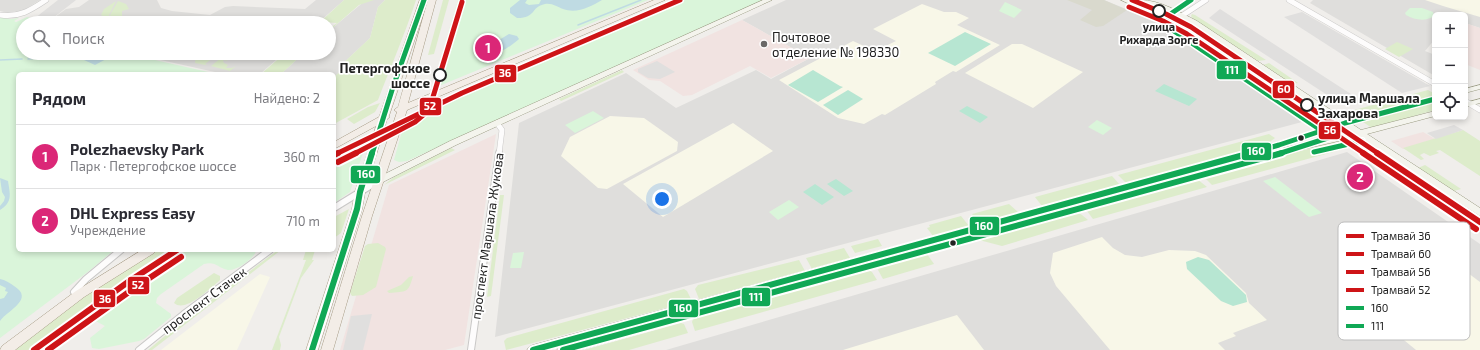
<!DOCTYPE html>
<html lang="ru">
<head>
<meta charset="utf-8">
<style>
	:root { --surface:#fff; --page:#f7f7f7; --text:#2b2b33; --muted:#7c7c81; --line:#e1e1e2; --accent:#db2777 }
	body { margin:0; font-family:"Exo 2",sans-serif; background:var(--page); color:var(--text) }
	.controls { position:absolute; right:12px; top:12px; display:grid; overflow:hidden; border-radius:6px; box-shadow:0 2px 6px #0003 }
	.controls button { width:36px; height:36px; display:grid; place-items:center; padding:0; border:0; border-bottom:1px solid var(--line); background:var(--surface); color:var(--text); font:20px sans-serif }
	.you { position:absolute; left:662px; top:199px; width:14px; height:14px; margin:-10px; border:3px solid #fff; border-radius:50%; background:#1a73e8; box-shadow:0 0 0 6px #1a73e833 }
	.badge { display:grid; place-items:center; width:26px; height:26px; border-radius:50%; background:var(--accent); color:#fff; font-size:13px; font-weight:700 }
	.pin { position:absolute; translate:-50% -50%; border:2px solid #fff; box-shadow:0 1px 4px #0006 }
	.list { margin:0; padding:0; list-style:none }
	h2 { display:flex; justify-content:space-between; align-items:center; height:52px; margin:0; padding:0 16px; font-size:17px }
	h2 small { font-size:13px; font-weight:400; color:var(--muted) }
	.list li { display:grid; grid-template-columns:26px 1fr auto; gap:12px; align-items:center; box-sizing:border-box; height:64px; padding:0 16px; border-top:1px solid var(--line) }
	.list b { display:block; font-size:15px; white-space:nowrap }
	.list p { margin:0; font-size:13px; white-space:nowrap; color:var(--muted) }
	.list em { font-size:13px; font-style:normal; color:var(--muted) }
	.icon { flex:none; width:22px; height:22px; fill:none; stroke:currentColor; stroke-width:2; stroke-linecap:round; stroke-linejoin:round }
	.map { position:relative; flex:none; width:1480px; height:350px; overflow:hidden }
	.search { position:absolute; background:var(--surface); box-shadow:0 2px 6px #0003; left:16px; top:16px; width:320px; height:44px; display:flex; align-items:center; gap:10px; box-sizing:border-box; padding:0 14px; border-radius:22px; color:var(--muted); font-size:15px }
	.panel { position:absolute; background:var(--surface); box-shadow:0 2px 6px #0003; left:16px; top:72px; width:320px; height:180px; border-radius:6px }
	.map>svg:first-child { display:block }
	.residential { fill:#dfdedc }
	.commercial { fill:#f1e3e1 }
	.education { fill:#f8f7e8 }
	.construction { fill:#d9d9cd }
	.grass { fill:#ddeccb }
	.park { fill:#daf5da }
	.pitch { fill:#b7e6d2 }
	.parking { fill:#e0dfde }
	.water { fill:#bfdbe3 }
	.lines { fill:none; stroke-linecap:round; stroke-linejoin:round }
	.stream { stroke:#bfdbe3; stroke-width:1.5 }
	.street-far1-casing { stroke:#c9c8c7; stroke-width:6 }
	.street-casing { stroke:#c9c8c7; stroke-width:8 }
	.secondary-casing { stroke:#999a82; stroke-width:1 }
	.primary-casing { stroke:#a79c86; stroke-width:1 }
	.street-far1 { stroke:#fdfcfc; stroke-width:5 }
	.street { stroke:#fdfcfc; stroke-width:6 }
	.secondary { fill:#f4f4ed; fill-rule:evenodd }
	.primary { fill:#f3ede7; fill-rule:evenodd }
	.bus-1-far1-casing { stroke:#fff; stroke-width:8 }
	.bus-1-casing { stroke:#fff; stroke-width:10 }
	.bus-2-far1-casing { stroke:#fff; stroke-width:8 }
	.bus-2-casing { stroke:#fff; stroke-width:10 }
	.bus-1-far1 { stroke:#10a855; stroke-width:5 }
	.bus-1 { stroke:#10a855; stroke-width:6 }
	.bus-2-far1 { stroke:#10a855; stroke-width:5 }
	.bus-2 { stroke:#10a855; stroke-width:6 }
	.tram-1-far1-casing { stroke:#fff; stroke-width:8 }
	.tram-1-casing { stroke:#fff; stroke-width:10 }
	.tram-2-far1-casing { stroke:#fff; stroke-width:8 }
	.tram-2-casing { stroke:#fff; stroke-width:10 }
	.tram-3-far1-casing { stroke:#fff; stroke-width:8 }
	.tram-3-casing { stroke:#fff; stroke-width:10 }
	.tram-4-far1-casing { stroke:#fff; stroke-width:8 }
	.tram-4-casing { stroke:#fff; stroke-width:10 }
	.tram-1-far1 { stroke:#ce1417; stroke-width:5 }
	.tram-1 { stroke:#ce1417; stroke-width:6 }
	.tram-2-far1 { stroke:#ce1417; stroke-width:5 }
	.tram-2 { stroke:#ce1417; stroke-width:6 }
	.tram-3-far1 { stroke:#ce1417; stroke-width:5 }
	.tram-3 { stroke:#ce1417; stroke-width:6 }
	.tram-4-far1 { stroke:#ce1417; stroke-width:5 }
	.tram-4 { stroke:#ce1417; stroke-width:6 }
	.stop-dot { fill:#fff; stroke:#222; stroke-width:2 }
	.poi-dot { fill:#6a6968; stroke:#fff; stroke-width:1.5 }
	.bus-dot { fill:#222; stroke:#fff; stroke-width:1.5 }
	.labels { text-anchor:middle; dominant-baseline:central; stroke-width:3.5; stroke-linejoin:round; paint-order:stroke }
	.far-stop-label { font-size:11px; font-weight:bold; fill:#222; stroke:#fff }
	.poi-label { font-size:13px; fill:#222; stroke:#fff; text-anchor:start }
	.stop-label { font-size:13px; font-weight:bold; fill:#222; stroke:#fff; text-anchor:end }
	.street-label { font-size:13px; fill:#222; stroke:#fff }
	.key { fill:#fff; stroke:#bdbdbd; stroke-width:1 }
	.key-label { font-size:11px; fill:#222 }
	.line-badge { stroke:#fff; stroke-width:1.5 }
	.badge-label { font-size:11px; text-anchor:middle; font-weight:bold; fill:#fff }
</style>
</head>
<body>
<div class="map">
<svg width="1480" height="350" viewBox="0 0 1480 350">
	<rect width="100%" height="100%" fill="#f0eeeb"/>
	<g class="residential">
		<path d="M0 0H40L16 15 0 11Z"/>
		<path d="M89 0H157L161 8 172 11 210 15 225 7 233 6 305 9 316 0H344L318 23 48 22 66 9 79 7Z"/>
		<path d="M366 0H385L378 7 370 38 339 67 342 70 334 77V74H281L304 53H329V31Z"/>
		<path d="M786 0H1104L1151 19 1180 35 1302 122 495 337 519 123 626 73 676 108 756 70 771 79 810 58 742 20Z"/>
		<path d="M1313 0H1480V28L1465 23V15H1435V39L1425 51 1435 55V76L1310 3Z"/>
		<path d="M135 53H284L260 74H224L147 57Z"/>
		<path d="M1347 152 1480 244V350H666Z"/>
	</g>
	<g class="commercial">
		<path d="M742 20 810 58 771 78 750 66 692 95 683 96 660 81 649 80 633 70Z"/>
		<path d="M1465 23 1480 28V70L1465 64Z"/>
		<path d="M1423 132 1435 139 1403 149 1391 141Z"/>
		<path d="M496 134 464 345 445 350H340L389 185Z"/>
	</g>
	<g class="education">
		<path d="M1425 0H1480V17L1443 6Z"/>
		<path d="M922 4 944 12H956L969 18 957 25 1000 45 956 72 953 71 935 82 936 84 885 115 882 114 864 124 838 118 779 80 853 41 875 51 896 41 873 29Z"/>
		<path d="M1012 44H1022L1083 72 1033 108 965 73Z"/>
		<path d="M610 116 644 118 678 142 677 151 607 189 598 188 561 156 570 137Z"/>
		<path d="M733 123 773 151 663 217 623 184Z"/>
		<path d="M1102 237 1113 248 1125 255 1142 257 1169 250 1195 251 1206 255 1246 293 1249 303 1267 320 1233 333 1236 336 1218 343 1225 350H1110L1056 286 1050 273 1053 253Z"/>
		<path d="M1452 261 1480 282V350H1416L1371 313 1368 298 1371 291Z"/>
		<path d="M260 274 270 277 237 350H161Z"/>
		<path d="M957 315 984 350H843Z"/>
	</g>
	<path class="construction" d="M1067 0H1104L1127 10 1103 26 1096 27 1080 20 1092 10Z"/>
	<g class="grass">
		<path d="M344 0H374L359 5 329 31V29L337 23 323 22 319 23Z"/>
		<path d="M385 0H416C405 34 391 66 378 100L334 124V77L342 70 339 67 370 38 378 7Z"/>
		<path d="M443 0H449L434 54 428 55Z"/>
		<path d="M116 1 109 15 113 23H101L100 19H95L97 17 102 16 103 18 105 17 101 15 104 9Z"/>
		<path d="M118 1 126 4 129 9 122 11V22L126 21 127 23H114L110 15Z"/>
		<path d="M1192 14 1195 15 1266 60 1258 61 1194 20 1191 16Z"/>
		<path d="M1397 42 1413 49 1399 57 1385 49Z"/>
		<path d="M196 53H219L205 64H207L205 65 195 63Z"/>
		<path d="M285 53H304L281 74H261Z"/>
		<path d="M226 54H232L230 55 233 54 242 56 238 55 235 58 225 61 229 55 223 61 224 63 228 65 226 68H232L236 66 230 71 211 66Z"/>
		<path d="M1269 63 1298 83 1292 84 1263 65Z"/>
		<path d="M622 70 624 72 561 101 559 99Z"/>
		<path d="M1428 90 1435 94V96L1355 117 1347 112Z"/>
		<path d="M1435 102V110L1372 128 1363 122Z"/>
		<path d="M380 103 375 112 354 124 347 119 368 107Z"/>
		<path d="M1463 130 1480 141V176L1440 150 1436 151 1439 153 1430 156 1424 153 1420 155 1424 159 1421 160 1403 148Z"/>
		<path d="M1269 134 1275 138 1264 146 1126 183 1118 175Z"/>
		<path d="M1334 142 1344 149 1212 185 1205 178V177Z"/>
		<path d="M451 148 455 150 384 185 394 177Z"/>
		<path d="M1425 165 1461 189 1454 191 1418 168Z"/>
		<path d="M1112 176 1120 185 1042 206 1035 197Z"/>
		<path d="M1197 179 1207 187 1093 219 1087 211 1088 209Z"/>
		<path d="M500 195H504L491 296 487 297Z"/>
		<path d="M1009 204 1019 213 979 223 972 214Z"/>
		<path d="M349 209 341 233 334 238V217Z"/>
		<path d="M1077 212 1082 215 1088 220 1002 246 979 240Z"/>
		<path d="M961 216 969 226 933 236 927 228 930 227 929 225Z"/>
		<path d="M878 239 882 246 855 253 851 246Z"/>
		<path d="M378 243 385 247 386 249 376 287 363 295 352 296 350 293 365 246 368 244Z"/>
		<path d="M844 248 850 258 812 269 806 258Z"/>
		<path d="M156 250H171L108 292 28 350H11L78 301Z"/>
		<path d="M278 250H281L152 350H148L184 320Z"/>
		<path d="M306 250H315L312 260H314L301 278 279 337 281 345 280 350H272L306 260H303Z"/>
		<path d="M927 254 934 264 883 279 878 270 879 268Z"/>
		<path d="M799 260 805 271 699 299 695 289 698 285Z"/>
		<path d="M868 270 872 272 877 280 695 331 692 322 693 319Z"/>
		<path d="M214 273 220 276V280L218 282C208 290 185 313 174 303L177 298Z"/>
		<path d="M413 276C408 294 407 291 389 293L387 291 401 285 409 277Z"/>
		<path d="M684 289 687 291 692 301 506 350 504 341 507 338Z"/>
		<path d="M681 323 684 324 688 333 629 350H584Z"/>
	</g>
	<g class="park">
		<path d="M458 0H648L439 86 435 82 442 54Z"/>
		<path d="M685 0H763L407 161 399 162 394 160 405 120 507 74Z"/>
		<path d="M1005 2 1022 10 1014 18 999 11Z"/>
		<path d="M1410 8H1422L1433 12 1434 16C1425 22 1415 20 1406 15L1405 13Z"/>
		<path d="M0 17 10 19 19 18 14 21 16 22 27 17 48 23H23V53H133L146 58 217 74H18V250H114L89 271 0 338Z"/>
		<path d="M593 111 604 118 575 133 565 125Z"/>
		<path d="M1097 120 1112 128 1103 135 1088 127Z"/>
		<path d="M367 141 350 192 334 203V159Z"/>
		<path d="M1275 177 1322 213 1309 217 1263 181Z"/>
		<path d="M789 200 799 207 778 220 769 212Z"/>
		<path d="M179 250H239L243 252 246 250H254L256 251C254 259 236 271 228 270 218 268 216 261 204 264L161 294 157 298 156 303 171 314V317L144 339 139 341 99 349 92 348 90 338 105 326 88 317 43 350H37L122 288Z"/>
		<path d="M524 252 521 268H510L513 253Z"/>
	</g>
	<g class="pitch">
		<path d="M965 32 991 44 955 66 928 53Z"/>
		<path d="M813 70 840 86 843 87 818 102 788 85Z"/>
		<path d="M1164 84 1197 99 1189 106 1155 91Z"/>
		<path d="M848 90 863 99 838 115 823 105Z"/>
		<path d="M967 106 988 117 980 123 959 111Z"/>
		<path d="M836 179 853 191 844 196 827 184Z"/>
		<path d="M815 184 834 197 822 205 803 192Z"/>
		<path d="M1198 257 1209 260 1246 295 1247 302 1233 306 1221 301 1187 269 1186 262Z"/>
	</g>
	<g class="parking">
		<path d="M58 0H76L53 18H35Z"/>
		<path d="M1220 9 1354 96 1335 100 1209 18Z"/>
		<path d="M1302 12 1430 86 1402 93 1284 17Z"/>
		<path d="M657 61 675 72 660 79 648 78 638 72V69Z"/>
		<path d="M1454 125 1463 130 1436 139 1427 133Z"/>
		<path d="M372 314 363 350H343L351 316Z"/>
	</g>
	<g class="water">
		<path d="M520 0H527L525 3 529 5 539 4 541 0H602C590 7 577 14 563 9 557 7 553 3 545 4 530 7 537 18 517 18L510 13V8Z"/>
		<path d="M509 34 517 36 519 39C512 45 496 58 487 51L486 48 489 46Z"/>
		<path d="M95 53H103L110 57 95 65 84 60Z"/>
		<path d="M0 178 8 181C10 194 13 202 0 210V206L4 201 5 197 2 192Z"/>
		<path d="M0 279C5 280 10 283 14 286 35 299 8 310 0 321V299L4 298 8 292 5 291 6 288 0 285Z"/>
	</g>
	<g class="lines">
		<g class="stream">
			<path d="M578 25 641 0"/>
			<path d="M53 57 79 55"/>
			<path d="M28 59 49 57"/>
			<path d="M0 60 22 59"/>
		</g>
		<defs>
			<g id="street-far1">
				<path d="M1289 0 1435 84"/>
				<path d="M0 15C19 18 31 10 46 0"/>
				<path d="M1174 21 1206 0"/>
				<path d="M1465 101 1480 110"/>
				<path d="M497 123 502 130 499 154"/>
			</g>
			<g id="street">
				<path d="M334 208 378 181"/>
				<path d="M74 292 86 279 121 250"/>
				<path d="M139 350 184 314 270 250"/>
				<path d="M471 350 499 153"/>
			</g>
			<g id="secondary">
				<path d="M763 0H772L456 145 381 183H375L373 181 375 179 450 141Z"/>
				<path d="M1121 0H1130L1183 22 1333 124 1338 123 1191 25 1174 14 1140 0C1160 0 1179 12 1197 21L1346 120 1435 97V101L1352 124 1361 130 1435 111V116L1367 134 1480 208V216L1358 136 1352 138 1480 224V232L1343 140 1273 156 579 350H557L559 347 549 350H527L529 347 533 345 1276 143 1325 127 1177 26ZM1344 126 1352 132 1346 134 1338 128ZM1330 131 1337 136 1269 151 1009 223 1282 147Z"/>
				<path d="M1480 85V89L1465 93V89Z"/>
				<path d="M1480 99V103L1465 107V103Z"/>
			</g>
			<g id="primary">
				<path d="M420 0H428L389 116 390 117 387 119 365 192 362 209 318 350H306L352 209 355 192 376 126 334 149V142L379 117Z"/>
				<path d="M428 0H436L408 103 654 0H665L407 110 372 216 333 350H321L362 216 394 121 397 112 394 110 398 107Z"/>
				<path d="M142 250H156L154 253 84 297 15 350H0L2 346 76 291Z"/>
			</g>
		</defs>
		<use href="#street-far1" class="street-far1-casing"/>
		<use href="#street" class="street-casing"/>
		<use href="#secondary" class="secondary-casing"/>
		<use href="#primary" class="primary-casing"/>
		<use href="#street-far1" class="street-far1"/>
		<use href="#street" class="street"/>
		<use href="#secondary" class="secondary"/>
		<use href="#primary" class="primary"/>
		<defs>
			<g id="bus-1-far1">
				<path d="M372 154 393 87 424 0"/>
				<path d="M1247 154 1279 145 1345 123 1435 99"/>
			</g>
			<g id="bus-1">
				<path d="M312 350 357 209 360 192 372 153"/>
				<path d="M533 350 1251 153"/>
			</g>
			<g id="bus-2-far1">
				<path d="M1191 0 1169 15 1166 22 1168 27 1328 135"/>
				<path d="M1314 152 1362 141"/>
				<path d="M1278 154 1334 136"/>
			</g>
			<path id="bus-2" d="M563 350 1282 153"/>
		</defs>
		<use href="#bus-1-far1" class="bus-1-far1-casing"/>
		<use href="#bus-1" class="bus-1-casing"/>
		<use href="#bus-2-far1" class="bus-2-far1-casing"/>
		<use href="#bus-2" class="bus-2-casing"/>
		<use href="#bus-1-far1" class="bus-1-far1"/>
		<use href="#bus-1" class="bus-1"/>
		<use href="#bus-2-far1" class="bus-2-far1"/>
		<use href="#bus-2" class="bus-2"/>
		<defs>
			<path id="tram-1-far1" d="M336 154 462 93 680 0"/>
			<g id="tram-1">
				<path d="M334 155 338 153"/>
				<path d="M34 350 128 282 177 250"/>
			</g>
			<path id="tram-2-far1" d="M1132 0 1166 14 1191 27 1379 154"/>
			<path id="tram-2" d="M1377 153 1480 222"/>
			<path id="tram-3-far1" d="M1129 7 1163 21 1187 34 1365 154"/>
			<path id="tram-3" d="M1363 153 1476 229"/>
			<path id="tram-4-far1" d="M354 154 415 122 429 110 462 2"/>
			<g id="tram-4">
				<path d="M338 162 356 153"/>
				<path d="M48 350 133 289 181 257"/>
			</g>
		</defs>
		<use href="#tram-1-far1" class="tram-1-far1-casing"/>
		<use href="#tram-1" class="tram-1-casing"/>
		<use href="#tram-2-far1" class="tram-2-far1-casing"/>
		<use href="#tram-2" class="tram-2-casing"/>
		<use href="#tram-3-far1" class="tram-3-far1-casing"/>
		<use href="#tram-3" class="tram-3-casing"/>
		<use href="#tram-4-far1" class="tram-4-far1-casing"/>
		<use href="#tram-4" class="tram-4-casing"/>
		<use href="#tram-1-far1" class="tram-1-far1"/>
		<use href="#tram-1" class="tram-1"/>
		<use href="#tram-2-far1" class="tram-2-far1"/>
		<use href="#tram-2" class="tram-2"/>
		<use href="#tram-3-far1" class="tram-3-far1"/>
		<use href="#tram-3" class="tram-3"/>
		<use href="#tram-4-far1" class="tram-4-far1"/>
		<use href="#tram-4" class="tram-4"/>
	</g>
	<g class="stop-dot">
		<circle cx="1159" cy="11" r="6"/>
		<circle cx="440" cy="75" r="6"/>
		<circle cx="1307" cy="105" r="6"/>
	</g>
	<circle class="poi-dot" cx="764" cy="44" r="4"/>
	<g class="bus-dot">
		<circle cx="1301" cy="138" r="3.5"/>
		<circle cx="953" cy="243" r="3.5"/>
	</g>
	<g class="labels">
		<g class="far-stop-label">
			<text x="1159" y="26">улица<tspan x="1159" dy="13">Рихарда Зорге</tspan></text>
		</g>
		<g class="poi-label">
			<text x="772" y="37">Почтовое<tspan x="772" dy="15">отделение № 198330</tspan></text>
		</g>
		<g class="stop-label">
			<text x="430" y="68">Петергофское<tspan x="430" dy="15">шоссе</tspan></text>
			<text x="1318" y="98" text-anchor="start">улица Маршала<tspan x="1318" dy="15">Захарова</tspan></text>
		</g>
		<g class="street-label">
			<text transform="translate(487 236) rotate(-82)">проспект Маршала Жукова</text>
			<text transform="translate(204 300) rotate(-37)">проспект Стачек</text>
		</g>
	</g>
	<rect x="1338" y="222" width="132" height="118" rx="6" class="key"/>
	<rect x="1346" y="234" width="18" height="4" fill="#ce1417"/>
	<rect x="1346" y="252" width="18" height="4" fill="#ce1417"/>
	<rect x="1346" y="270" width="18" height="4" fill="#ce1417"/>
	<rect x="1346" y="288" width="18" height="4" fill="#ce1417"/>
	<rect x="1346" y="306" width="18" height="4" fill="#10a855"/>
	<rect x="1346" y="324" width="18" height="4" fill="#10a855"/>
	<g class="key-label">
		<text x="1371" y="240">Трамвай 36</text>
		<text x="1371" y="258">Трамвай 60</text>
		<text x="1371" y="276">Трамвай 56</text>
		<text x="1371" y="294">Трамвай 52</text>
		<text x="1371" y="312">160</text>
		<text x="1371" y="330">111</text>
	</g>
	<g class="line-badge">
		<rect x="1216" y="60" width="31" height="20" rx="4" fill="#10a855"/>
		<rect x="494" y="64" width="23" height="19" rx="4" fill="#ce1417"/>
		<rect x="1272" y="80" width="23" height="19" rx="4" fill="#ce1417"/>
		<rect x="419" y="97" width="23" height="19" rx="4" fill="#ce1417"/>
		<rect x="1318" y="121" width="23" height="19" rx="4" fill="#ce1417"/>
		<rect x="1241" y="142" width="31" height="19" rx="4" fill="#10a855"/>
		<rect x="350" y="165" width="31" height="19" rx="4" fill="#10a855"/>
		<rect x="969" y="216" width="31" height="20" rx="4" fill="#10a855"/>
		<rect x="127" y="276" width="23" height="19" rx="4" fill="#ce1417"/>
		<rect x="741" y="287" width="30" height="20" rx="4" fill="#10a855"/>
		<rect x="93" y="289" width="23" height="19" rx="4" fill="#ce1417"/>
		<rect x="668" y="299" width="31" height="19" rx="4" fill="#10a855"/>
	</g>
	<g class="badge-label">
		<text x="1232" y="74">111</text>
		<text x="505" y="77">36</text>
		<text x="1284" y="93">60</text>
		<text x="430" y="110">52</text>
		<text x="1330" y="134">56</text>
		<text x="1256" y="155">160</text>
		<text x="366" y="178">160</text>
		<text x="984" y="230">160</text>
		<text x="138" y="289">52</text>
		<text x="756" y="301">111</text>
		<text x="105" y="303">36</text>
		<text x="683" y="312">160</text>
	</g>
</svg>
<div class="controls">
<button>+</button>
<button>−</button>
<button><svg class="icon" aria-label="locate" viewBox="0 0 24 24"><circle cx="12" cy="12" r="6"/><path d="M12 2v4M12 18v4M2 12h4M18 12h4"/></svg></button>
</div>
<div class="you"></div>
<div class="pin badge" style="left:488px;top:48px">1</div>
<div class="pin badge" style="left:1360px;top:177px">2</div>
<div class="search"><svg class="icon" aria-label="search" viewBox="0 0 24 24"><circle cx="10" cy="10" r="6"/><path d="M15 15l6 6"/></svg>Поиск</div>
<section class="panel">
<h2>Рядом<small>Найдено: 2</small></h2>
<ul class="list">
<li><span class="badge">1</span><div><b>Polezhaevsky Park</b><p>Парк · Петергофское шоссе</p></div><em>360 m</em></li>
<li><span class="badge">2</span><div><b>DHL Express Easy</b><p>Учреждение</p></div><em>710 m</em></li>
</ul>
</section>
</div>
</body>
</html>
